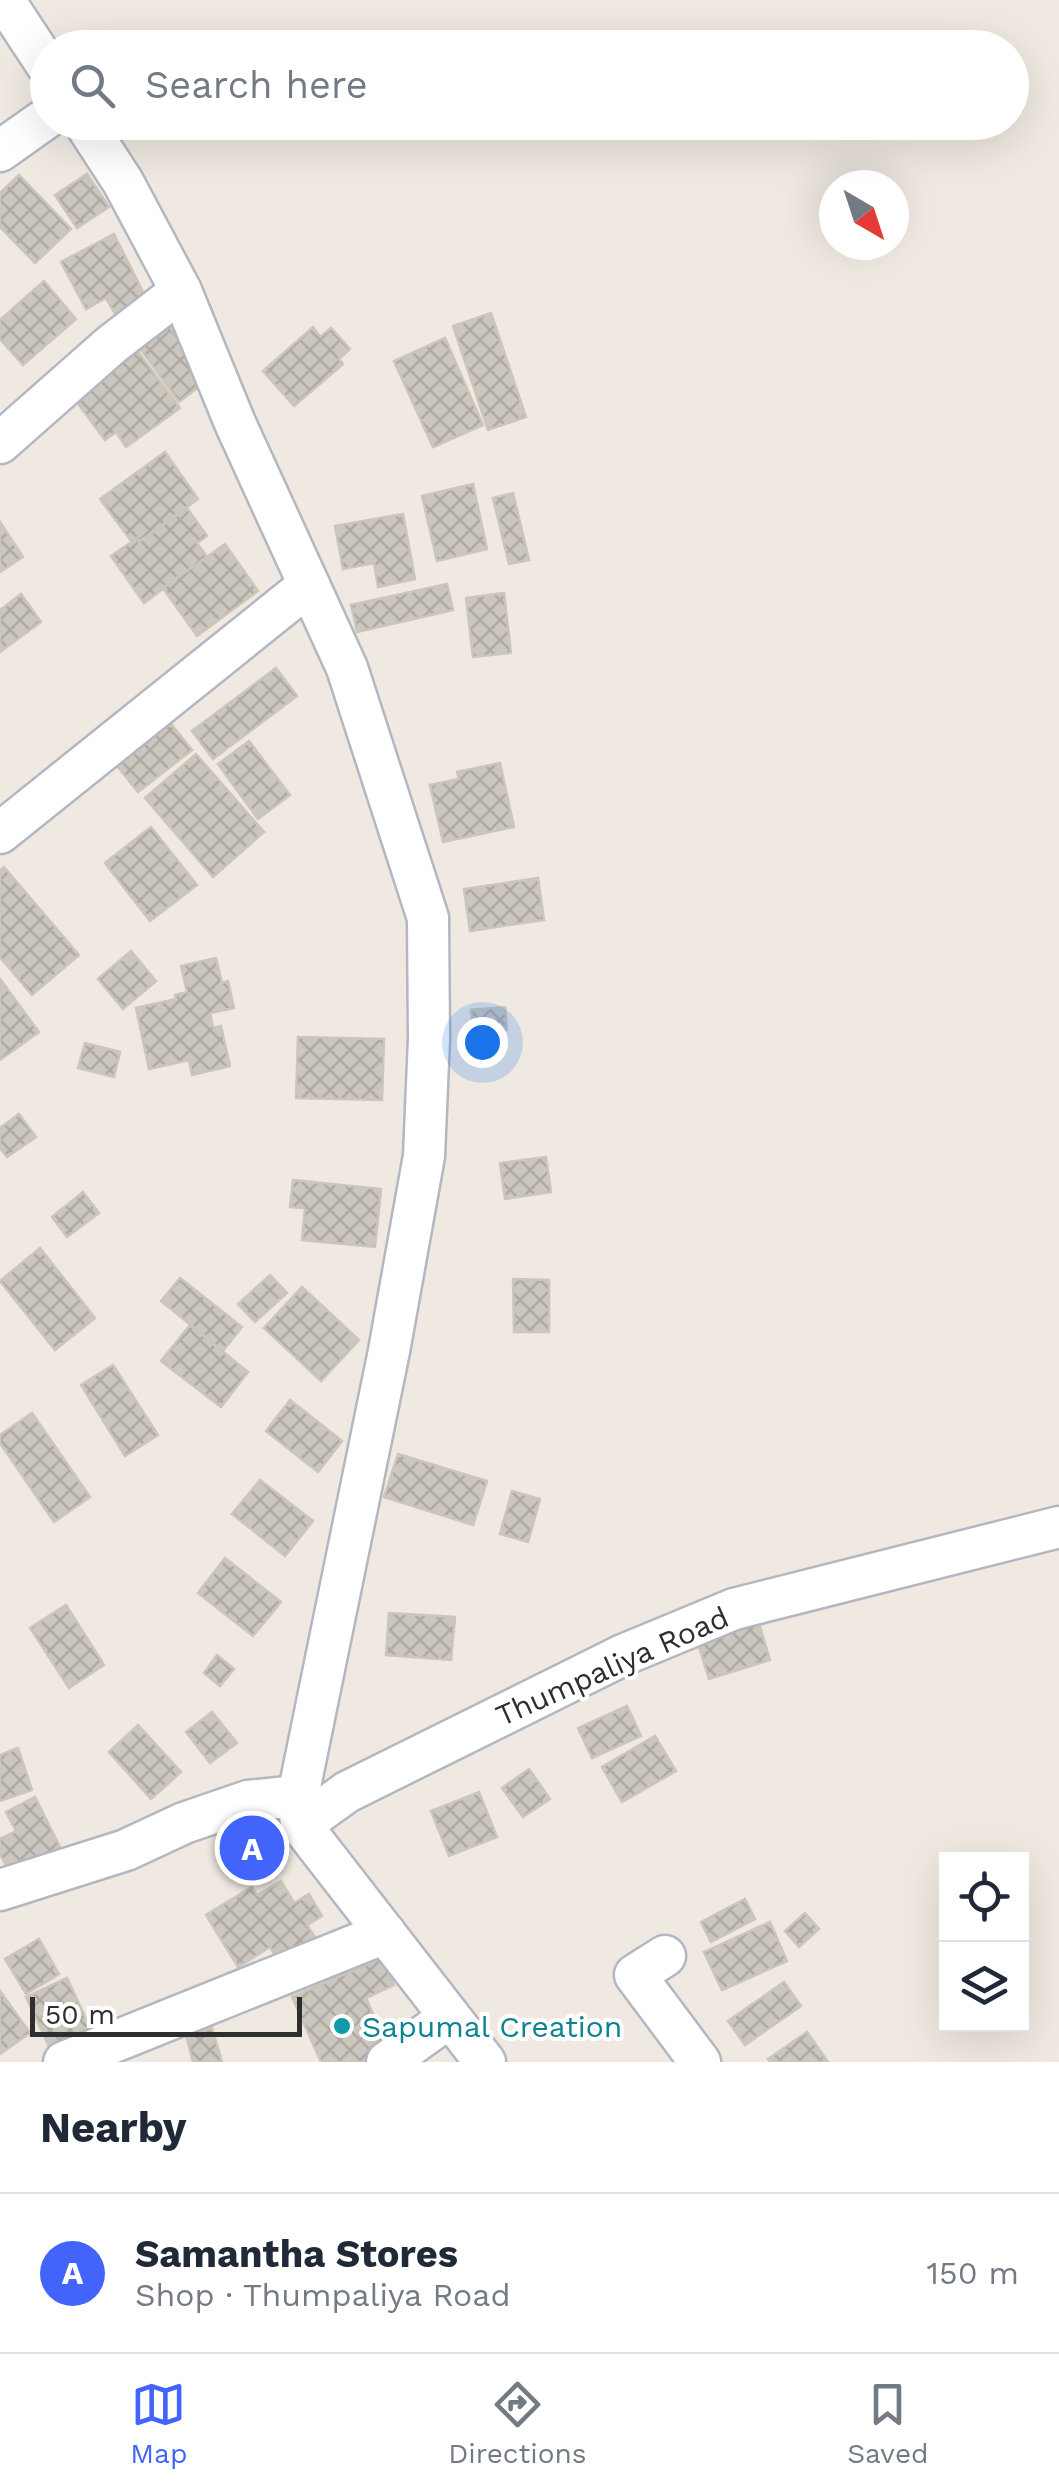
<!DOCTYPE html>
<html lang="en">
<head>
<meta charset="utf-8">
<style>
	:root { --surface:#fff; --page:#f6f6f7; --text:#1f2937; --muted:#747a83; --line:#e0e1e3; --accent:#4264fb }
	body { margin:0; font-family:"Work Sans",sans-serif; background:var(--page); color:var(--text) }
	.controls { position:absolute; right:30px; bottom:30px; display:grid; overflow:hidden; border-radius:0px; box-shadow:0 10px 40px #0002 }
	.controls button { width:90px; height:90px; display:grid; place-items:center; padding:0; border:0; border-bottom:2px solid var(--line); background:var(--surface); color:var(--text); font:50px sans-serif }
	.compass { position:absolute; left:819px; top:170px; width:90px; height:90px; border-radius:50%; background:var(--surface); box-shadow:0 10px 40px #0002; rotate:141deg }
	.scale { position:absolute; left:30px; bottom:25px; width:272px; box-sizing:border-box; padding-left:10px; border:5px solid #2e2e2e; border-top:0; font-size:28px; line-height:35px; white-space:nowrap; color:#2e2e2e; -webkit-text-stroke:8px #fff; paint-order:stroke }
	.you { position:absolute; left:482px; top:1042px; width:35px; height:35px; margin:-25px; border:8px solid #fff; border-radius:50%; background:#1a73e8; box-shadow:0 0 0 15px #1a73e833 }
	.badge { display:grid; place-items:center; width:65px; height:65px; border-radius:50%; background:var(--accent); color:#fff; font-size:32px; font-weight:700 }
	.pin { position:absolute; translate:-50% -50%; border:5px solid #fff; box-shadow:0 2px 10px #0006 }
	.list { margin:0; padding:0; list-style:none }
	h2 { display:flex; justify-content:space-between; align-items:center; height:130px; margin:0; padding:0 40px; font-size:42px }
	h2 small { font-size:32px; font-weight:400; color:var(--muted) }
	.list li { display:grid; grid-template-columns:65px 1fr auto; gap:30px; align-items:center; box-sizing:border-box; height:160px; padding:0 40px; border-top:2px solid var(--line) }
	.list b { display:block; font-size:38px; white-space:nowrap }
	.list p { margin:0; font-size:32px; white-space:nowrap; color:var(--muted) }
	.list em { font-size:32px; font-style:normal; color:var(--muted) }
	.icon { flex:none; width:55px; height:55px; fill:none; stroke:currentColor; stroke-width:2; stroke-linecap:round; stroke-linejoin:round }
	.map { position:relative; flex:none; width:1059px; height:2062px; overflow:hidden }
	.search { position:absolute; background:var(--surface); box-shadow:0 10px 40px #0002; left:30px; right:30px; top:30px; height:110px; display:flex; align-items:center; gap:25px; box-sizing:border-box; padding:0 35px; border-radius:55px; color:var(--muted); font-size:38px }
	.sheet { height:290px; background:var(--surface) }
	nav { display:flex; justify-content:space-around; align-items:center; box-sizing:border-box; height:140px; border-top:2px solid var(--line); background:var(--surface); font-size:28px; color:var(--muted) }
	nav a { display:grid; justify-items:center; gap:5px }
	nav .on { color:var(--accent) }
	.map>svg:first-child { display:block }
	.building { fill:url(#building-cross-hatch); stroke:#cbc5ba; stroke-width:2.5 }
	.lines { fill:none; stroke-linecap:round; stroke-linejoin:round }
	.minor-casing { stroke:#b4b7c1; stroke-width:45 }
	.minor { stroke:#fff; stroke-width:40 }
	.culture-dot { fill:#0f9aa8; stroke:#fff; stroke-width:4 }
	.labels { text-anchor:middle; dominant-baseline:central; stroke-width:8; stroke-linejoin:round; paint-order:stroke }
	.street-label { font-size:30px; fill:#2e2e2e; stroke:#fff }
	.culture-label { font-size:30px; fill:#0d838f; stroke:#fff; text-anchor:start }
</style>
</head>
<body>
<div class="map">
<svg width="1059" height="2062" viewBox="0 0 1059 2062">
	<defs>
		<pattern id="building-cross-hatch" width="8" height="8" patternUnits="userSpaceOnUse" patternTransform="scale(2.5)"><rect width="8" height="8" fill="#cbc7bf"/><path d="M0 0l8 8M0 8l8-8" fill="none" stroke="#afaba4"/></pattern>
	</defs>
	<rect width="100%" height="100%" fill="#efe9e1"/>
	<g class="building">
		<path d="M87 174 109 207 77 228 55 195Z"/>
		<path d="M19 175 71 229 35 263 0 227V193Z"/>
		<path d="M114 234 150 306 120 322 106 298 86 309 61 262Z"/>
		<path d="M44 281 76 319 23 365 0 339V320Z"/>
		<path d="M491 313 526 417 488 430 453 326Z"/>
		<path d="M166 322 209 379 179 402 137 344Z"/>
		<path d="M313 327 320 337 331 328 350 349 339 359 343 364 294 406 263 371Z"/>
		<path d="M445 338 483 425 433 447 394 361Z"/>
		<path d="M136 349 180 408 126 447 116 432 105 440 73 397Z"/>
		<path d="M165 452 198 499 139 542 137 538 131 541 100 499Z"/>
		<path d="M473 484 487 549 437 561 422 496Z"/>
		<path d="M513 493 529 560 509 564 493 498Z"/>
		<path d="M187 508 207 536 197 543 207 557 144 603 111 556 137 538 139 542Z"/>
		<path d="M403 514 415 579 378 587 374 563 343 569 335 526Z"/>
		<path d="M0 522 23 557 0 572Z"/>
		<path d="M225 544 258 591 197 636 163 588Z"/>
		<path d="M447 584 453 610 357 632 351 605Z"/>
		<path d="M504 593 511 653 473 657 466 598Z"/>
		<path d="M21 594 41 622 0 652V610Z"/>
		<path d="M276 668 297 696 213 759 192 731Z"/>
		<path d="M167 719 192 750 138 792 114 762Z"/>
		<path d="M249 741 290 795 258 819 218 764Z"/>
		<path d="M196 754 264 832 213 877 145 798Z"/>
		<path d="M500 763 514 827 443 842 430 785 459 779 457 772Z"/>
		<path d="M151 827 197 885 150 921 105 863Z"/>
		<path d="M4 867 79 955 32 995 0 957V871Z"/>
		<path d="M538 878 544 920 470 931 464 889Z"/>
		<path d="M131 951 156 981 123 1009 98 979Z"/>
		<path d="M216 958 222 983 228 981 234 1008 210 1013 213 1028 221 1026 230 1066 192 1075 189 1060 149 1069 136 1008 176 999 175 995 187 992 181 966Z"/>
		<path d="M0 979 39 1032 0 1060Z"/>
		<path d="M505 1007 507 1030 474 1034 471 1010Z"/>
		<path d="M298 1037 384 1039 382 1100 296 1098Z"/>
		<path d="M85 1043 120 1052 114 1077 78 1068Z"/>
		<path d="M19 1114 36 1137 7 1157 0 1148V1128Z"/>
		<path d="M546 1157 551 1192 505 1199 500 1163Z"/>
		<path d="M293 1180 381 1189 375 1247 302 1240 305 1208 290 1207Z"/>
		<path d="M83 1192 99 1213 67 1237 52 1217Z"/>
		<path d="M40 1248 95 1318 55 1350 0 1281Z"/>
		<path d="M270 1275 287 1293 255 1322 238 1304Z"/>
		<path d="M180 1278 242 1327 223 1351 161 1301Z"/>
		<path d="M513 1279 549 1280V1332H514Z"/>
		<path d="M302 1287 359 1340 321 1381 264 1328Z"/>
		<path d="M190 1325 248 1372 221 1407 161 1361Z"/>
		<path d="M113 1365 158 1435 125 1456 81 1385Z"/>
		<path d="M290 1400 342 1441 318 1472 266 1431Z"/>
		<path d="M32 1413 90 1497 54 1522 0 1443V1435Z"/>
		<path d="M398 1454 487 1481 473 1525 384 1497Z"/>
		<path d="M260 1480 313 1521 285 1556 232 1514Z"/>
		<path d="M512 1491 540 1499 528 1542 500 1534Z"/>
		<path d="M225 1558 281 1602 253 1636 198 1593Z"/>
		<path d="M66 1605 104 1665 69 1688 30 1628Z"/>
		<path d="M389 1613 455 1617 451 1660 386 1655Z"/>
		<path d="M757 1617 770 1660 709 1679 696 1637Z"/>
		<path d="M217 1655 234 1669 220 1686 204 1673Z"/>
		<path d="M627 1706 641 1736 592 1758 578 1728Z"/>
		<path d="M212 1712 237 1743 210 1763 186 1732Z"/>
		<path d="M138 1725 181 1772 151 1799 109 1752Z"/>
		<path d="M655 1736 676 1771 622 1802 602 1767Z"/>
		<path d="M18 1748 32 1790 0 1801V1755Z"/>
		<path d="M529 1769 550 1799 523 1817 502 1788Z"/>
		<path d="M479 1792 497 1837 449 1856 431 1811Z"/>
		<path d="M35 1797 63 1853 13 1879 0 1854V1839L16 1831 6 1812Z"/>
		<path d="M280 1808 294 1843 267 1854 274 1871 257 1877 250 1861 232 1868 218 1834Z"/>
		<path d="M281 1881 294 1903 309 1894 322 1916 307 1925 320 1945 283 1968 270 1947 238 1967 206 1915 252 1887 257 1895Z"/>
		<path d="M745 1899 755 1919 711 1942 701 1922Z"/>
		<path d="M805 1913 819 1929 799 1947 785 1931Z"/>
		<path d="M770 1922 787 1961 722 1990 704 1952Z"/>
		<path d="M39 1939 59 1974 26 1994 5 1959Z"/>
		<path d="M382 1958 394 1985 366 1998 391 2055 374 2062H321L292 1997Z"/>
		<path d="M67 1978 94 2036 53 2055 26 1997Z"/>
		<path d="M784 1982 801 2006 745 2045 728 2021Z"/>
		<path d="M0 1991 30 2033 0 2054Z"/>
		<path d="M212 2028 222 2062H193L186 2035Z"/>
		<path d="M807 2032 828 2062H770L768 2059Z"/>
	</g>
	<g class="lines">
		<defs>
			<g id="minor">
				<path d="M4 0 48 67"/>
				<path d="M84 122 123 182 181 291 235 423 347 668 428 918 429 1038 424 1156 389 1351 298 1796 301 1825"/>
				<path d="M0 151 48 117"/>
				<path d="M0 443 111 345 181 291"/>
				<path d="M0 833 309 585"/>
				<path d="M301 1825 347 1792 623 1655 734 1609 1059 1527"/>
				<path d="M301 1825 485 2062"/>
				<path d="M0 1890 126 1850 184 1823 248 1801 298 1796"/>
				<path d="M665 1956 635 1975 700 2062"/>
				<path d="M64 2062 385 1933"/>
				<path d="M387 2062 450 2017"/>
			</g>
		</defs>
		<use href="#minor" class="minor-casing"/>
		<use href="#minor" class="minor"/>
	</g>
	<circle class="culture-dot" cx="342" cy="2026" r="10"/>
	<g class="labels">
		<g class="street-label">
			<text transform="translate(612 1666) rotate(-24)">Thumpaliya Road</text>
		</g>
		<g class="culture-label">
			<text x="362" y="2026">Sapumal Creation</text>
		</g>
	</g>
</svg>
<div class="controls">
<button><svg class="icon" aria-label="locate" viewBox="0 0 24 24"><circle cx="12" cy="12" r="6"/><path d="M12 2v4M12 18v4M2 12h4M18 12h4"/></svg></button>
<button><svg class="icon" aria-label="layers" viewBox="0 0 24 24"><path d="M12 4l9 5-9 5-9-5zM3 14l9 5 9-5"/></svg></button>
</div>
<svg class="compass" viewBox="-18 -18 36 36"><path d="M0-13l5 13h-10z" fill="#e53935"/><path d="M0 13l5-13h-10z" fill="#747a83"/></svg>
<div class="scale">50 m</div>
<div class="you"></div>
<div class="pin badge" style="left:252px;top:1848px">A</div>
<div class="search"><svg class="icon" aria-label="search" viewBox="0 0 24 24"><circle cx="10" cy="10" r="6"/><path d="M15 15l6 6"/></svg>Search here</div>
</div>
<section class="sheet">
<h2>Nearby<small></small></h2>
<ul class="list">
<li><span class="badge">A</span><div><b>Samantha Stores</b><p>Shop · Thumpaliya Road</p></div><em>150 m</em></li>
</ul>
</section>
<nav>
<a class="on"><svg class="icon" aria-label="map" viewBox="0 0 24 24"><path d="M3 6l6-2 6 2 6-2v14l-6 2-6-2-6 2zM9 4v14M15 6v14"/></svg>Map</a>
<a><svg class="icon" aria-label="directions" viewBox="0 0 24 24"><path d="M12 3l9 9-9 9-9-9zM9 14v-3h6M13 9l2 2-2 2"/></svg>Directions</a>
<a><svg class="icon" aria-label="saved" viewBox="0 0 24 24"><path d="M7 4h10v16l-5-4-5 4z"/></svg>Saved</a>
</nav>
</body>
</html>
